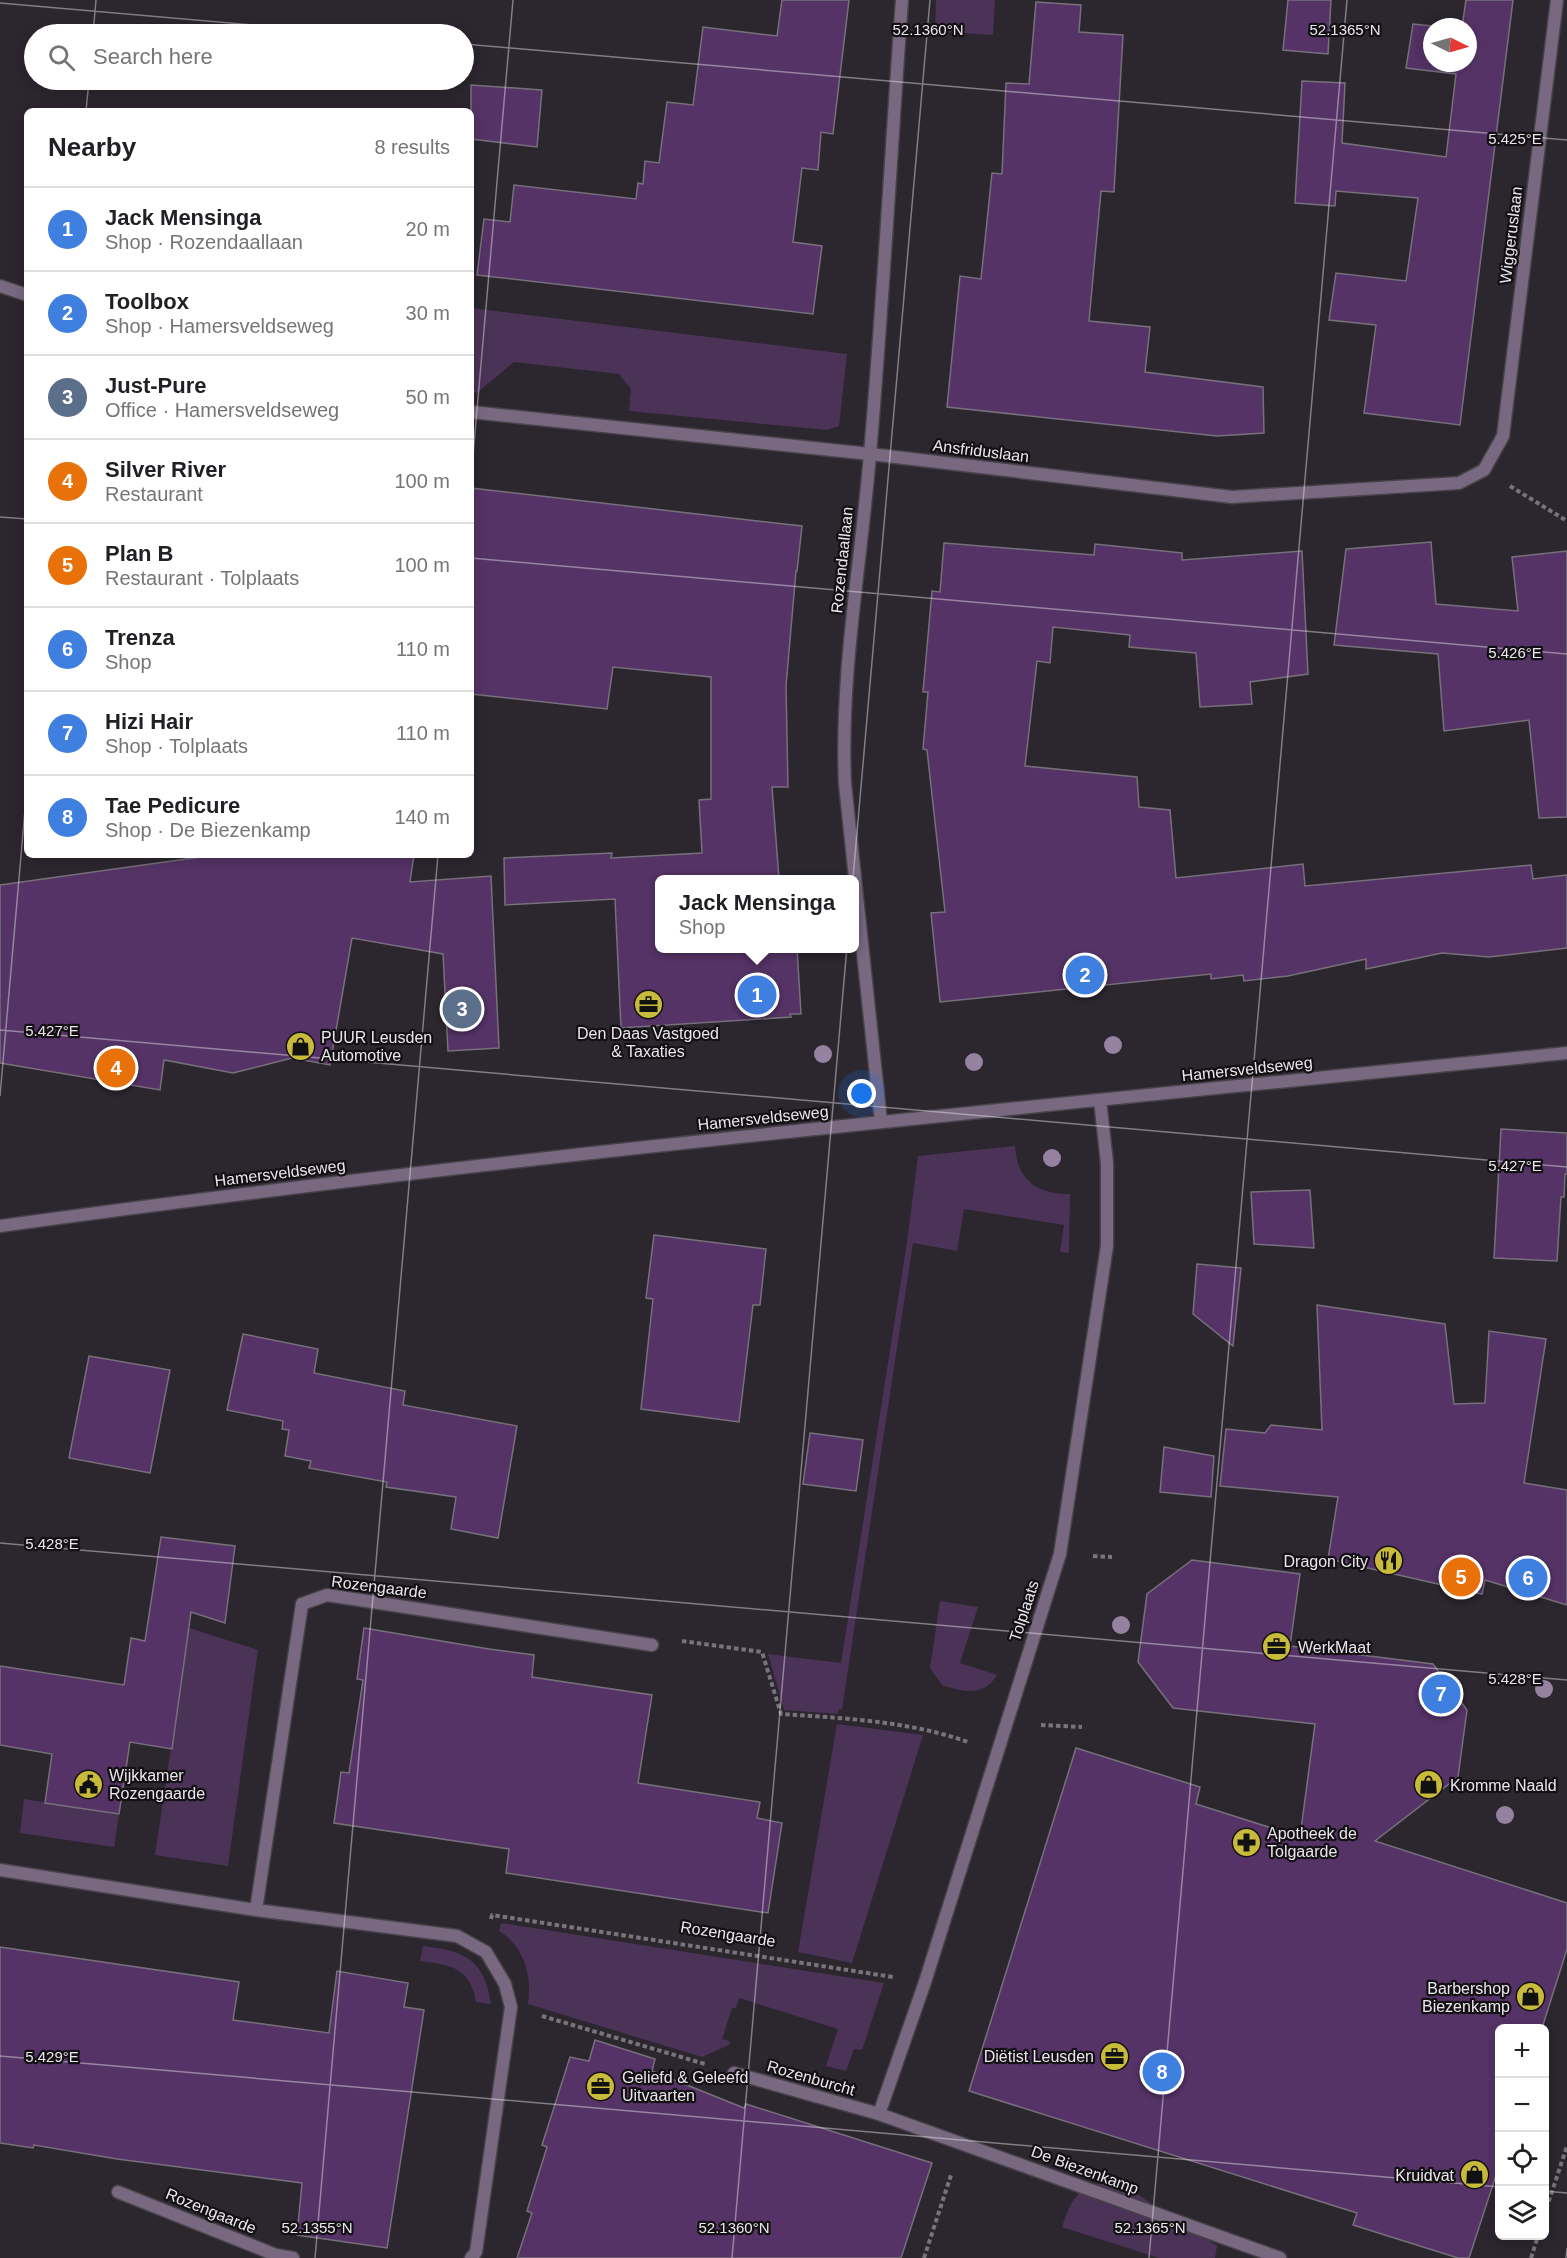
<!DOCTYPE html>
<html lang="en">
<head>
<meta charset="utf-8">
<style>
	:root { --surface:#fff; --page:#f6f6f6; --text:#202124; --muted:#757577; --line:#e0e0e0; --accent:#2563eb }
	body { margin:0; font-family:Helvetica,sans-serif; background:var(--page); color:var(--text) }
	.controls { position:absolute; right:18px; bottom:18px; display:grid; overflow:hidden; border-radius:9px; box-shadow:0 3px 15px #0003 }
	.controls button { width:54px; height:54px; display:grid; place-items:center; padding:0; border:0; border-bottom:2px solid var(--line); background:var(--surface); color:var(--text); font:30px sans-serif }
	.compass { position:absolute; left:1423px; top:18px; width:54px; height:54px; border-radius:50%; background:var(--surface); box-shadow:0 3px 15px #0003; rotate:95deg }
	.you { position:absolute; left:862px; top:1094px; width:21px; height:21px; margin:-15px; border:4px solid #fff; border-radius:50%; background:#1a73e8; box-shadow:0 0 0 9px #1a73e833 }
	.badge { display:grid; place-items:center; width:39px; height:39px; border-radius:50%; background:var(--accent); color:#fff; font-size:20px; font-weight:700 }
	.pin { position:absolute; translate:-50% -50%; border:3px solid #fff; box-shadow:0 2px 6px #0006 }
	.popup { position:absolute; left:655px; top:875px; width:204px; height:78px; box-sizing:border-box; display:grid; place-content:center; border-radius:9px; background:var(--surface); filter:drop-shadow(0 2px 4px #0005); font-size:20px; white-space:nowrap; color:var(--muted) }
	.popup b { font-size:22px; color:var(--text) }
	.popup::after { content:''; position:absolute; left:50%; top:100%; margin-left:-12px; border:12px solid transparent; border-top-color:var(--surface) }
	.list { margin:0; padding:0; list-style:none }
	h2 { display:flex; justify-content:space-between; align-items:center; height:78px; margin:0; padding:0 24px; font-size:26px }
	h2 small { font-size:20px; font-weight:400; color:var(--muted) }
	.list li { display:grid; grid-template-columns:39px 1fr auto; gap:18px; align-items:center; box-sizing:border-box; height:84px; padding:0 24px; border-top:2px solid var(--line) }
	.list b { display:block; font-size:22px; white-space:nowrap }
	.list p { margin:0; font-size:20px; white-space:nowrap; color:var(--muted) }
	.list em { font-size:20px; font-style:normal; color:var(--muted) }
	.icon { flex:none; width:33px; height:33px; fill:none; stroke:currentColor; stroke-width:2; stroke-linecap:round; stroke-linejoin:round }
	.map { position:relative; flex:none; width:1567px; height:2258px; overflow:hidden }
	.search { position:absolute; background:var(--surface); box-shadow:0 3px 15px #0003; left:24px; top:24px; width:450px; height:66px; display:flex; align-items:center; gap:15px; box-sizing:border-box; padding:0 21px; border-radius:33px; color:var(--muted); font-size:22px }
	.panel { position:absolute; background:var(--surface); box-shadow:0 3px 15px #0003; left:24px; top:108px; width:450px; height:750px; border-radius:9px }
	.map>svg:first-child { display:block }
	.green { fill:#4b3357 }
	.building { fill:#536; stroke:#77707b; stroke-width:1.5 }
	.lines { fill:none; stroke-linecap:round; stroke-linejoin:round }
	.service-casing { stroke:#474149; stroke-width:15 }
	.pedestrian-casing { stroke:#474149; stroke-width:15 }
	.minor-casing { stroke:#474149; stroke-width:15 }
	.tertiary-casing { stroke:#474149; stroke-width:15 }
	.path { stroke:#79737b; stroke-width:4; stroke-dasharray:4.5 3; stroke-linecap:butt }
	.service { stroke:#786981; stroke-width:12 }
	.pedestrian { stroke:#786981; stroke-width:12 }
	.minor { stroke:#786981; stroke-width:12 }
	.tertiary { stroke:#786981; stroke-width:12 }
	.tree { fill:#9581a0 }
	.ticks { fill:none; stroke:#eae6ec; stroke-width:1.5; stroke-opacity:0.45 }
	.labels { text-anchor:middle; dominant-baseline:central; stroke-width:4.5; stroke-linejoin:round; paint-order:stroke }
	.street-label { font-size:16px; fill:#eae6ec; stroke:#131014 }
	.poi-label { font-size:16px; fill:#eae6ec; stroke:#131014; text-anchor:start }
	.ticks-label { font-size:15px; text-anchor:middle; fill:#eae6ec; stroke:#131014; stroke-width:4.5; stroke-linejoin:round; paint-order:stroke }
</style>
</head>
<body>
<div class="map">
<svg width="1567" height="2258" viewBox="0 0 1567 2258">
	<rect width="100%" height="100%" fill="#2c262f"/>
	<g class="green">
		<path d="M936 0H995L993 35 935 31Z"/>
		<path d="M471 308 847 354 839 426 827 430 629 411 631 389 619 374 514 362 477 393 471 392Z"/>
		<path d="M1015 1146C1017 1180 1037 1195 1070 1194L1069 1253 1060 1252 1064 1225 964 1209 957 1251 913 1243 842 1709H839L838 1714 784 1710 768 1654 841 1663 907 1242 918 1156Z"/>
		<path d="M940 1601 978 1607 960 1663 997 1675C984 1697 963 1692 942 1685L930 1668Z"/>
		<path d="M189 1628 258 1650 228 1866 155 1855Z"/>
		<path d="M837 1724 923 1735 852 1963 798 1952Z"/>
		<path d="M24 1799 119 1814 114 1847 20 1833Z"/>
		<path d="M501 1923 884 1983 862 2050 854 2049 846 2071 826 2066 838 2029 739 1998 736 2008H732L722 2039 730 2041 729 2045 702 2057 528 2004C532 1976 525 1947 499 1931Z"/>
		<path d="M423 1946C465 1951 484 1959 491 2004L476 2002C470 1967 451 1965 420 1961Z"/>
		<path d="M1104 2183 1119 2185 1131 2190 1217 2246 1215 2258H1159L1062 2227C1070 2203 1076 2187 1104 2183Z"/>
	</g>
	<g class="building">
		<path d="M782 0H849L833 134 821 132 818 170 802 168 793 242 822 246 813 314 477 275 484 219 510 222 514 185 636 199 638 183 643 184 645 161 659 163 667 102 693 105 703 27 777 36Z"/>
		<path d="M1288 0H1331L1328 54 1283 50Z"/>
		<path d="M1466 0H1513L1460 425 1364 413 1376 325 1329 320 1336 273 1406 281 1418 198 1336 191 1335 206 1295 203 1302 81 1345 83 1342 143 1446 157 1456 74 1406 68 1413 24 1443 27H1432V63H1468V27H1462Z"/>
		<path d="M1036 2 1081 5 1079 32 1123 35 1114 192 1101 191 1089 321 1150 327 1145 372 1263 387 1264 433 1217 436 947 407 960 276 981 279 992 173 1002 174 1006 83 1029 84Z"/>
		<path d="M471 85 542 90 537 147 471 139Z"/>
		<path d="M471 488 802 526 797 571H796L786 686 788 787H772L779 879H660V948H797L801 1014H790L791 1017 621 1028 615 899 505 905 504 858 612 853 611 858 702 853 699 800 711 799V677L613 667 607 709 471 694Z"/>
		<path d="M1431 542 1436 604 1518 611 1512 557 1567 551V817L1539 818 1529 720 1444 731 1438 654 1334 645 1346 549Z"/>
		<path d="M944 543 1094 555 1095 544 1182 553V560L1302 551 1308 674 1250 682 1252 704 1200 707 1196 653 1129 647 1130 635 1053 627 1050 663 1037 661 1025 766 1137 777 1139 807 1170 810 1176 878 1303 864 1305 886 1531 865 1533 879 1567 875V948L1489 957 1442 953 1366 969V959L1288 976 1244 981 1243 975 1211 979V974L940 1002 931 913 945 912 927 750 923 749 928 692H923L932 591 940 592Z"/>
		<path d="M215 855H414L410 882 491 876 499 1048 448 1051 443 954 352 938 330 1065 292 1058 233 1073 164 1060 160 1090 0 1063V885Z"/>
		<path d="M1501 1129 1567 1133V1174H1565L1564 1197H1561L1557 1261 1494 1258Z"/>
		<path d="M1310 1190 1314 1248 1254 1244 1251 1192Z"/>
		<path d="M654 1235 766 1249 760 1305H753L739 1422 641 1409 653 1299 646 1298Z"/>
		<path d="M1197 1264 1241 1268 1233 1346 1193 1314Z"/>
		<path d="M1317 1305 1445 1324 1454 1404 1485 1403 1489 1331 1546 1339 1524 1483 1567 1490V1605L1485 1580 1482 1594 1328 1559 1338 1497 1220 1486 1226 1429 1265 1433 1271 1425 1322 1430Z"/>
		<path d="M243 1334 318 1349 314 1373 405 1391 403 1405 517 1426 498 1538 451 1529 456 1497 386 1487 387 1482 309 1468 311 1461 285 1456 289 1430 282 1429 283 1421 227 1410Z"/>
		<path d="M89 1356 170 1370 150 1473 69 1458Z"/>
		<path d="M810 1433 863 1440 856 1491 803 1484Z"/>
		<path d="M1164 1447 1214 1456 1211 1497 1160 1492Z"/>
		<path d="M161 1537 235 1546 225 1623 191 1612 172 1749 130 1742 119 1814 45 1803 52 1754 0 1745V1666L124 1685 131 1638 145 1641Z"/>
		<path d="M1192 1560 1300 1574 1290 1646 1433 1664 1467 1710 1458 1777 1375 1841 1567 1903V1949L1542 2028H1500V2163L1469 2258H1458L1353 2225 1357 2213 969 2091 1076 1748 1200 1787 1196 1804 1300 1837 1315 1724 1173 1708 1138 1662 1147 1594Z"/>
		<path d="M364 1628 489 1649 534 1655 532 1677 652 1695 638 1783 760 1802 757 1818 782 1823 768 1913 506 1873 509 1849 334 1823 341 1772 349 1773 363 1680 357 1679Z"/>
		<path d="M0 1947 239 1982 233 2020 329 2033 337 1971 408 1983 404 2007 424 2010 387 2248 297 2235 302 2183 117 2159 34 2145 33 2148 0 2143Z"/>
		<path d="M595 2040 655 2059 652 2071 744 2108 746 2104 932 2163 901 2258H517L532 2213 527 2211 547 2147 542 2145 570 2057 589 2061Z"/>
	</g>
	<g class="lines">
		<defs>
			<g id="service">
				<path d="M302 1604 327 1595 652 1645"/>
				<path d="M118 2192 276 2255 293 2258"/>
			</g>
			<path id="pedestrian" d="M879 2114 1280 2258"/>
			<g id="minor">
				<path d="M0 286 27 295"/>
				<path d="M471 412 870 454 1232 497 1459 483 1484 470 1503 436 1557 0"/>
				<path d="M881 1122 845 784C840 674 861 564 870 454 883 303 891 151 902 0"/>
				<path d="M0 1870 256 1910 457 1936 486 1952 505 1984 511 2007 476 2252 471 2258"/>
				<path d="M256 1910 302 1604"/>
				<path d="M734 2073 879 2114 925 1982 1060 1554 1107 1246V1163L1100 1100"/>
			</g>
			<path id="tertiary" d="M0 1226C521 1154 1044 1106 1567 1053"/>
		</defs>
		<use href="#service" class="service-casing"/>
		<use href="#pedestrian" class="pedestrian-casing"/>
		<use href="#minor" class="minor-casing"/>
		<use href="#tertiary" class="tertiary-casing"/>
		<g class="path">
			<path d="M1510 486 1567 521"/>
			<path d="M1093 1556 1112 1557"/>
			<path d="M682 1641 762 1652 781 1714C842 1718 909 1721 968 1742"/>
			<path d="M1041 1725 1082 1727"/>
			<path d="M491 1919 492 1915 893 1977"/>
			<path d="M542 2016 705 2064"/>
			<path d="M1544 2216 1567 2146"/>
			<path d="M924 2258 951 2175"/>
			<path d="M1531 2258 1538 2236"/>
		</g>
		<use href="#service" class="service"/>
		<use href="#pedestrian" class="pedestrian"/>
		<use href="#minor" class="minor"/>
		<use href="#tertiary" class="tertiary"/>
	</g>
	<g class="tree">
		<circle cx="1113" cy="1045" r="9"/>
		<circle cx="823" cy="1054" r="9"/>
		<circle cx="974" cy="1062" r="9"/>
		<circle cx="1052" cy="1158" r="9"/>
		<circle cx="1121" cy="1625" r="9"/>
		<circle cx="1544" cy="1689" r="9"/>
		<circle cx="1505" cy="1815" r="9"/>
	</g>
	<path class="ticks" d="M0 3 356 34M93 34 96 0M464 44 1567 140M86 111 89 80M471 478 513 0M0 517 27 519M471 558 1567 654M0 1030 1567 1167M0 1096 27 787M0 1543 1567 1680M0 2056 1500 2187M1544 2191 1567 2193M315 2258 438 855M732 2258 930 0M1149 2258 1347 0M1566 2258 1567 2248"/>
	<defs>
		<symbol id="office-disc" viewBox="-11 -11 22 22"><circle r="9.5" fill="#c8bb3b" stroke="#131014"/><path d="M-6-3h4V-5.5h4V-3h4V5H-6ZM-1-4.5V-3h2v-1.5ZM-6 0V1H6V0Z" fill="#111"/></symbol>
		<symbol id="shop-disc" viewBox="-11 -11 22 22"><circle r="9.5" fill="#c8bb3b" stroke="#131014"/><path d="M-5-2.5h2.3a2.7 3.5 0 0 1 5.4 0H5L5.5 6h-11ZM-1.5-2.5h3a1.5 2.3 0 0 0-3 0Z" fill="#111"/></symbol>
		<symbol id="restaurant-disc" viewBox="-11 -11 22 22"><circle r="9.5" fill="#c8bb3b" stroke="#131014"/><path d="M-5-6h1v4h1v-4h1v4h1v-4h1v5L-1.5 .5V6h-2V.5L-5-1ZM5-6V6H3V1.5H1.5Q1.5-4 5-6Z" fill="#111"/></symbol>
		<symbol id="civic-disc" viewBox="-11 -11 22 22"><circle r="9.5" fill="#c8bb3b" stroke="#131014"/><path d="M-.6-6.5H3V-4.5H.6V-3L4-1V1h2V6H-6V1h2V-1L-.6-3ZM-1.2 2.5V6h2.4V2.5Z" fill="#111"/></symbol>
		<symbol id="pharmacy-disc" viewBox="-11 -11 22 22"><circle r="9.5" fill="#c8bb3b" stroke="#131014"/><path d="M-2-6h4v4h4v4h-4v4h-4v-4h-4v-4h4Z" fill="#111"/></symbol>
	</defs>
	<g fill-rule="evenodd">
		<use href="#office-disc" x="632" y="988" width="33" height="33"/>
		<use href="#shop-disc" x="284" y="1030" width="33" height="33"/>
		<use href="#restaurant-disc" x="1372" y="1544" width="33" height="33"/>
		<use href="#office-disc" x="1260" y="1630" width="33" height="33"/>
		<use href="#civic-disc" x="72" y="1768" width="33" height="33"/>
		<use href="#shop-disc" x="1412" y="1768" width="33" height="33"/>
		<use href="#pharmacy-disc" x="1230" y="1826" width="33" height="33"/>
		<use href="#shop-disc" x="1514" y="1980" width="33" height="33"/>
		<use href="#office-disc" x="1098" y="2040" width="33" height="33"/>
		<use href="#office-disc" x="584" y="2070" width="33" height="33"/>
		<use href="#shop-disc" x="1458" y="2158" width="33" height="33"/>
	</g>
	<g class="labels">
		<g class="street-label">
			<text transform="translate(1511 235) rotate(-83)">Wiggeruslaan</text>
			<text transform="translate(981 451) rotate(7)">Ansfriduslaan</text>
			<text transform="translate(842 560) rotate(-84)">Rozendaallaan</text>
			<text transform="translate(1247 1069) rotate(-6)">Hamersveldseweg</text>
			<text transform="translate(763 1118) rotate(-6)">Hamersveldseweg</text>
			<text transform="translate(280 1173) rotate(-7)">Hamersveldseweg</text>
			<text transform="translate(379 1587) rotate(7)">Rozengaarde</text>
			<text transform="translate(1024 1611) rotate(-72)">Tolplaats</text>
			<text transform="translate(728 1934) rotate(9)">Rozengaarde</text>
			<text transform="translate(811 2078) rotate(16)">Rozenburcht</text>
			<text transform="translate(1085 2170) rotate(20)">De Biezenkamp</text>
			<text transform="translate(211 2211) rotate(22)">Rozengaarde</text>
		</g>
		<g class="poi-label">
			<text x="648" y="1033" text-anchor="middle">Den Daas Vastgoed<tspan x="648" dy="18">&amp; Taxaties</tspan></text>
			<text x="321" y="1037">PUUR Leusden<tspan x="321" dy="18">Automotive</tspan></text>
			<text x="1368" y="1561" text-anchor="end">Dragon City</text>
			<text x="1298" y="1647">WerkMaat</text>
			<text x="109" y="1775">Wijkkamer<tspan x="109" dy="18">Rozengaarde</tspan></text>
			<text x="1450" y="1785">Kromme Naald</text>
			<text x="1267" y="1833">Apotheek de<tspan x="1267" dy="18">Tolgaarde</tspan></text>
			<text x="1510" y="1988" text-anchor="end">Barbershop<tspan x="1510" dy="18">Biezenkamp</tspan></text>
			<text x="1094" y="2056" text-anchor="end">Diëtist Leusden</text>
			<text x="622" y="2077">Geliefd &amp; Geleefd<tspan x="622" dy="18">Uitvaarten</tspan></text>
			<text x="1454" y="2175" text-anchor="end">Kruidvat</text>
		</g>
	</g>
	<g class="ticks-label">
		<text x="928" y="35">52.1360°N</text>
		<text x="1345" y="35">52.1365°N</text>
		<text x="1515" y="144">5.425°E</text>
		<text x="1515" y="658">5.426°E</text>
		<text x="52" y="1036">5.427°E</text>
		<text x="1515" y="1171">5.427°E</text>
		<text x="52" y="1549">5.428°E</text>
		<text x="1515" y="1684">5.428°E</text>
		<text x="52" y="2062">5.429°E</text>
		<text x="317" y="2233">52.1355°N</text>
		<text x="734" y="2233">52.1360°N</text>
		<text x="1150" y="2233">52.1365°N</text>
	</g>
</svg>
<div class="controls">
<button>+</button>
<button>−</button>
<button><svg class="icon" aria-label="locate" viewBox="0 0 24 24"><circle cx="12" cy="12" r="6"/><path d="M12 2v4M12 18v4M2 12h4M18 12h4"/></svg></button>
<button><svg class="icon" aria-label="layers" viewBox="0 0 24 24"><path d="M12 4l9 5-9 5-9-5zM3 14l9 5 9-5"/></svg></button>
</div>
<svg class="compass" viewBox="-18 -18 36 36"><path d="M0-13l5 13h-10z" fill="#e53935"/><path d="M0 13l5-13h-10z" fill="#757577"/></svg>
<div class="you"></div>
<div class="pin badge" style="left:757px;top:995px;background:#3f7fe0">1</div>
<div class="popup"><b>Jack Mensinga</b>Shop</div>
<div class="pin badge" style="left:1085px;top:975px;background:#3f7fe0">2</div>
<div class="pin badge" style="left:462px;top:1009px;background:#5c6f8a">3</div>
<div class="pin badge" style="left:116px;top:1068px;background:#e8710a">4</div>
<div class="pin badge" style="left:1461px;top:1577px;background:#e8710a">5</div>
<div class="pin badge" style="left:1528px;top:1578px;background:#3f7fe0">6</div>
<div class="pin badge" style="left:1441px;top:1694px;background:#3f7fe0">7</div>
<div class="pin badge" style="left:1162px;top:2072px;background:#3f7fe0">8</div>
<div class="search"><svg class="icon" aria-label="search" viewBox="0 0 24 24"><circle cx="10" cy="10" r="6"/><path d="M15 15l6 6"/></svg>Search here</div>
<section class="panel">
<h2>Nearby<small>8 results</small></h2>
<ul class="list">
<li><span class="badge" style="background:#3f7fe0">1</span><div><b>Jack Mensinga</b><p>Shop · Rozendaallaan</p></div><em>20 m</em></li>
<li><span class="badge" style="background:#3f7fe0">2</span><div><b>Toolbox</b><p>Shop · Hamersveldseweg</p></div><em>30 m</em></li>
<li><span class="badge" style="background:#5c6f8a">3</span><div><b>Just-Pure</b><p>Office · Hamersveldseweg</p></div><em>50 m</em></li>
<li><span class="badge" style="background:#e8710a">4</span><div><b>Silver River</b><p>Restaurant</p></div><em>100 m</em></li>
<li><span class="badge" style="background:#e8710a">5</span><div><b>Plan B</b><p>Restaurant · Tolplaats</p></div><em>100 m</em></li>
<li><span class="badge" style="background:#3f7fe0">6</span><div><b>Trenza</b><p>Shop</p></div><em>110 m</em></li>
<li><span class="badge" style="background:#3f7fe0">7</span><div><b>Hizi Hair</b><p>Shop · Tolplaats</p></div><em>110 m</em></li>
<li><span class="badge" style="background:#3f7fe0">8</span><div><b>Tae Pedicure</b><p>Shop · De Biezenkamp</p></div><em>140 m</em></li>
</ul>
</section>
</div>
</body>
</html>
